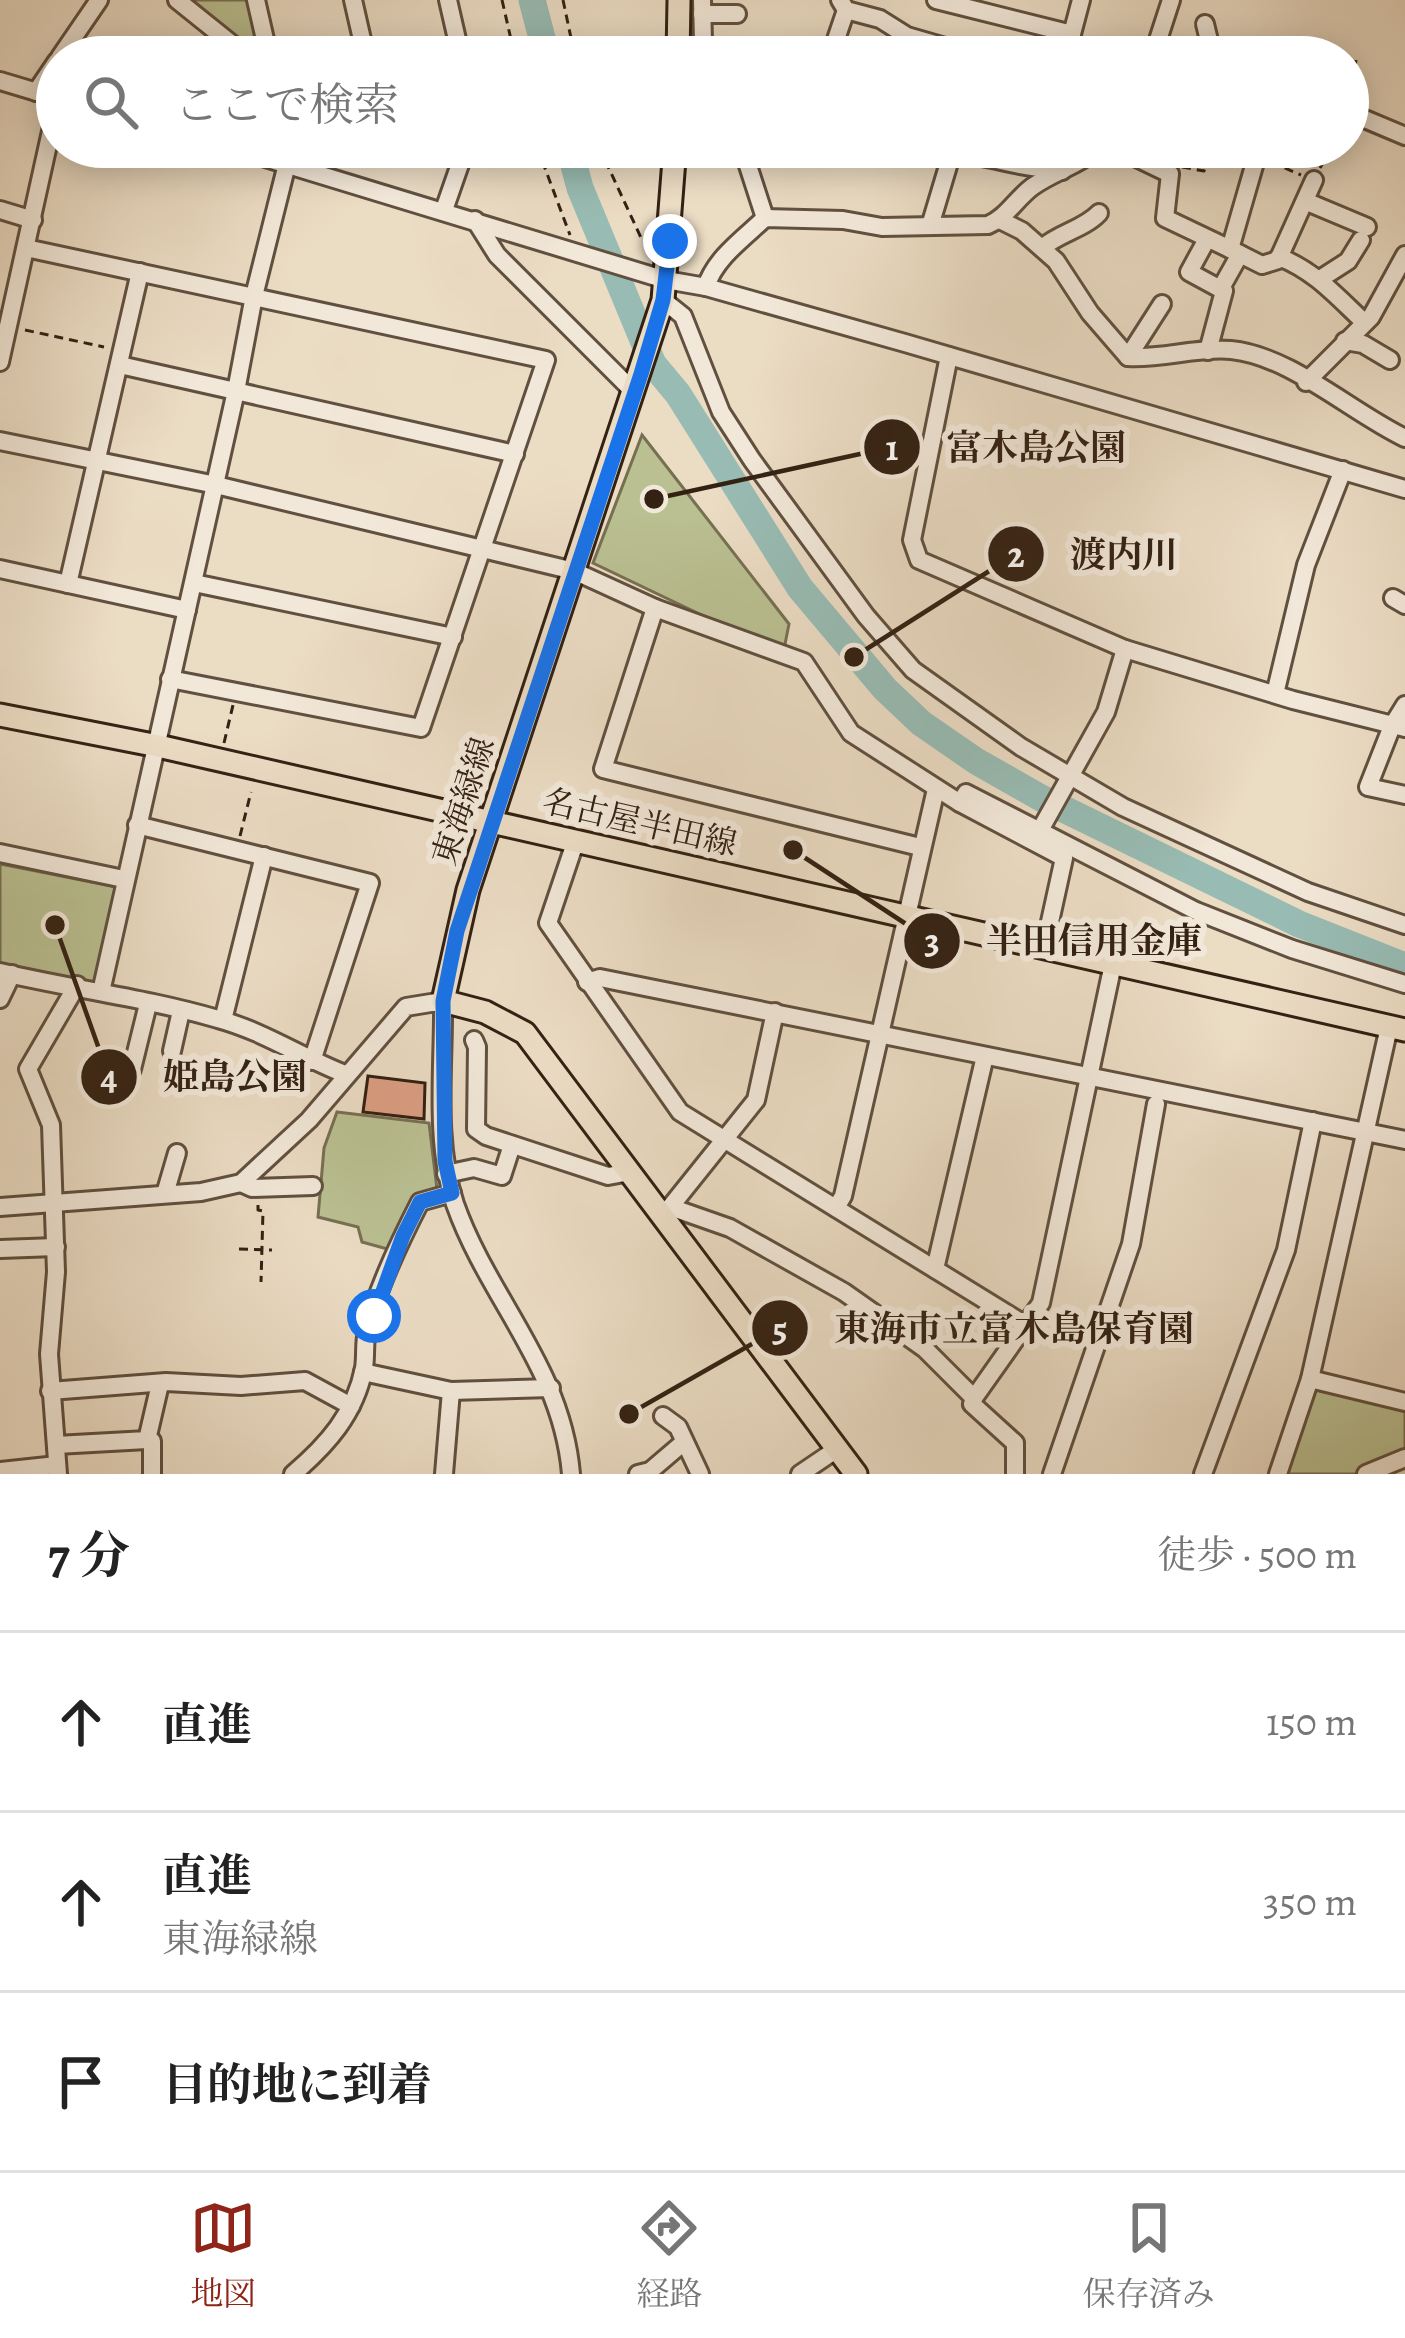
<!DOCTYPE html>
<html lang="ja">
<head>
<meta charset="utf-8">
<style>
	:root { --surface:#fff; --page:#f6f6f6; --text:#222; --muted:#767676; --line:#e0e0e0; --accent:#8f2418 }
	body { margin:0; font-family:Alegreya,"Noto Serif JP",serif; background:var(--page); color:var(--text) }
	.stop { position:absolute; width:36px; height:36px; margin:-27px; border:9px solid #1a73e8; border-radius:50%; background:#fff }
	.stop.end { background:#1a73e8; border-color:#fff; box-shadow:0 3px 12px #0008 }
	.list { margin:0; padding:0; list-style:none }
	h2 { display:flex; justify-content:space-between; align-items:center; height:156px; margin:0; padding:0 48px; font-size:51px }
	h2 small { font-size:39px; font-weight:400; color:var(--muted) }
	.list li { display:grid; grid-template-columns:78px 1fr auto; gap:36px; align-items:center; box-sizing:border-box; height:180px; padding:0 48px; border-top:3px solid var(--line) }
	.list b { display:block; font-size:45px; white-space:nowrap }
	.list p { margin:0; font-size:39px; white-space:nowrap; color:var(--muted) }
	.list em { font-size:39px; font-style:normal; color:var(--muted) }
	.icon { flex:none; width:66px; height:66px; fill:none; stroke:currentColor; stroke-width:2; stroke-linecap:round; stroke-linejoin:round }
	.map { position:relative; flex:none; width:1405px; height:1474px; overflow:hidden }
	.search { position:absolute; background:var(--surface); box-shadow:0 6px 30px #0003; left:36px; right:36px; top:36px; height:132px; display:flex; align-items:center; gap:30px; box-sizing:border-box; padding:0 42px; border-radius:66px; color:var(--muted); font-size:45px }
	.sheet { height:696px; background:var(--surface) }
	nav { display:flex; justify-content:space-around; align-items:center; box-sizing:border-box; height:168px; border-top:3px solid var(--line); background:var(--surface); font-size:33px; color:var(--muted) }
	nav a { display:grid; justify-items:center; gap:6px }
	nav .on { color:var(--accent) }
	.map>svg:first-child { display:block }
	.green { fill:#bac092; stroke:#767052; stroke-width:3 }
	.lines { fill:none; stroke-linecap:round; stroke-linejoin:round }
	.river { stroke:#98bcb4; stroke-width:27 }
	.building { fill:#db9e82; stroke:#332113; stroke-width:3 }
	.minor-casing { stroke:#61503f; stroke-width:22 }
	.major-casing { stroke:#332113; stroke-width:27 }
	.path { stroke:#332113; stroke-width:3; stroke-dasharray:9 6; stroke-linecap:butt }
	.minor { stroke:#f2e8d9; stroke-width:16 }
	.major { stroke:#ebdcc4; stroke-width:21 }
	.route { stroke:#1a73e8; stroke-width:15 }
	.labels { text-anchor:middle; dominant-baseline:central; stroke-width:12; stroke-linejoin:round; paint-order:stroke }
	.street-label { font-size:33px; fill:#332113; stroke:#f2e8d9 }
	.leader { fill:none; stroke:#332113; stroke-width:4.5 }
	.callout-dot { fill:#332113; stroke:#f2e8d9; stroke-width:4.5 }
	.mark-label { font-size:36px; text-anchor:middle; font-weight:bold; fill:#fff }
	.callout-label { font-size:36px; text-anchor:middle; font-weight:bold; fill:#332113; stroke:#f2e8d9; stroke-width:12; stroke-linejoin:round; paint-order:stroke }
</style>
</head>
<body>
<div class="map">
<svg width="1405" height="1474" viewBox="0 0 1405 1474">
	<rect width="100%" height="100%" fill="#ebdcc4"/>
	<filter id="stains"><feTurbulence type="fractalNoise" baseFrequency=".00167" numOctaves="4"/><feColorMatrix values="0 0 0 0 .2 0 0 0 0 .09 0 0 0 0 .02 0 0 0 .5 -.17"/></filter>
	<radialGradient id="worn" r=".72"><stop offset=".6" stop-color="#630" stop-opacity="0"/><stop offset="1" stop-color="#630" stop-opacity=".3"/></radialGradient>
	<g class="green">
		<path d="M192 0H249L260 49 253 53Z"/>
		<path d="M642 435 789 624 783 654 593 563Z"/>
		<path d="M0 864 117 887 98 984 0 963Z"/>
		<path d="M337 1112 429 1123 437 1189 391 1250 362 1242 358 1227 318 1217 324 1148Z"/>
		<path d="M1314 1389 1405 1410V1453L1357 1474H1286Z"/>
	</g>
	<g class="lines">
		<g class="river">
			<path d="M532 0 547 57"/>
			<path d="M569 147 580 188 653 364 678 394 800 588 885 689 921 723 976 761 1041 798 1299 924 1405 966"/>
		</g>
	</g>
	<path class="building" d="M368 1076 425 1083 424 1119 363 1112Z"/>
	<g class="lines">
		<defs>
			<g id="minor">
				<path d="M177 0 248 57"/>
				<path d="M256 0 269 57"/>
				<path d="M353 0 366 57"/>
				<path d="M448 0 461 57"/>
				<path d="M702 0 703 41 709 57"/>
				<path d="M936 0 1072 34 1081 0"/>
				<path d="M846 10 880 19 907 36 980 57"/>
				<path d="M702 14H737"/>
				<path d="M1205 24 1213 57"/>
				<path d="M60 57 99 0"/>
				<path d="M830 57 846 10 840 0"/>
				<path d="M1067 57 1072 34"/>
				<path d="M1159 57 1158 40 1171 0"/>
				<path d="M0 81 57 98"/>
				<path d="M36 92 57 61"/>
				<path d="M1348 112 1405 136"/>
				<path d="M229 147 666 280 706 287 905 343 1405 489"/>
				<path d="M742 147 765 218"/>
				<path d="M935 147C950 155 958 154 975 156 1000 159 1021 168 1046 168L1048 147"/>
				<path d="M1061 147 1062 171"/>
				<path d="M1114 147 1170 174 1165 218 1230 249 1256 159"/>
				<path d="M746 156 769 147"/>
				<path d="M1305 201 1367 227"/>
				<path d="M0 210 33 220"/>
				<path d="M444 210 466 147"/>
				<path d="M475 220 497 255 634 392"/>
				<path d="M1000 220 1022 231 1056 261 1090 313 1128 357C1163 359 1197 347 1231 350 1291 356 1349 411 1405 438"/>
				<path d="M930 226 951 156"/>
				<path d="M1207 239 1189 272 1224 291 1208 351"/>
				<path d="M26 248 546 360 421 728 170 679"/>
				<path d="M1042 248C1059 233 1084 229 1099 213"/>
				<path d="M1230 249 1262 265 1278 260 1314 180"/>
				<path d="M1279 257C1315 271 1336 296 1364 322"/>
				<path d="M1320 279 1348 261 1361 240"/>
				<path d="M706 287C715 258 744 238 765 218L843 220 882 227 988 225C1007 217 1016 199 1032 187 1054 171 1079 166 1099 147"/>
				<path d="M1221 288 1240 254"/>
				<path d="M663 300 683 316 721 412 752 460 866 616 913 670 1021 747 1123 807 1308 892 1405 925"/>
				<path d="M1345 341 1363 344 1390 360"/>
				<path d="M949 356 912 540 919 560 1125 649 1293 700 1405 728"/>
				<path d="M1128 357 1162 304"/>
				<path d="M0 362 57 104"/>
				<path d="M120 365 515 454"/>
				<path d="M1306 382 1371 317 1405 255"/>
				<path d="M0 441 216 485 574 571 655 608 804 662 851 733 960 803 1064 858 1044 949"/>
				<path d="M0 569 187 610"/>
				<path d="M194 583 453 637"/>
				<path d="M68 584 140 272"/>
				<path d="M1393 598 1405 605"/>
				<path d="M655 608 603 769 920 847"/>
				<path d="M1275 694 1306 565 1343 470"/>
				<path d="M1405 705 1392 726 1368 787 1405 795"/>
				<path d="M960 803 966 793 1196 911 1292 949 1405 984"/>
				<path d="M137 825 370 883 312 1061"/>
				<path d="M1039 832 1106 712 1125 649"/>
				<path d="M576 840 548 923 680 1112 1027 1326"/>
				<path d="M0 853 119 878"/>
				<path d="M0 972C72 989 146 998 218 1019 263 1031 301 1057 345 1074"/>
				<path d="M587 982 600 978 1405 1140"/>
				<path d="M101 992 236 391 254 296 287 164"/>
				<path d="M0 999 12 974"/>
				<path d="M223 1020 264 856"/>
				<path d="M474 1040 477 1047 476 1129 486 1136 608 1176 630 1172"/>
				<path d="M172 1051 181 1011"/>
				<path d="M132 1069 148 1004"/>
				<path d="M446 1174 474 1168 502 1176 512 1145"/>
				<path d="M241 1183 252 1188 313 1186"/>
				<path d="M165 1194 177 1153"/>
				<path d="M0 1207 201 1192 241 1183 309 1120 406 1007 443 1001C444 1066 434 1141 455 1204 489 1300 562 1367 571 1474"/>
				<path d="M673 1208 730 1228 844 1292 925 1349 974 1398 972 1404 1015 1443V1474"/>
				<path d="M836 1208 843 1196 936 789"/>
				<path d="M667 1211 756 1100 775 1012"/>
				<path d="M0 1249 56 1247"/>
				<path d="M935 1269 985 1056"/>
				<path d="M363 1372 451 1391 551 1388"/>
				<path d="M1310 1379 1405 1402"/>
				<path d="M50 1391 166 1382 241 1386 305 1381 351 1406"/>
				<path d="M974 1398 1041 1303 1113 964"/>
				<path d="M663 1416 678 1427 700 1474"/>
				<path d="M147 1440 152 1441V1474"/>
				<path d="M56 1445 147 1440 160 1384"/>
				<path d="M0 1471 57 1465"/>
				<path d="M58 1474 49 1354 56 1272 51 1125 28 1069 77 985"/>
				<path d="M293 1474C327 1445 355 1414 364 1368 366 1356 364 1343 367 1331 375 1294 402 1237 420 1202L452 1193"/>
				<path d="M444 1474 451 1391"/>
				<path d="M638 1474 650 1471 684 1442"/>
				<path d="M800 1474 837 1449"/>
				<path d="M1052 1474 1131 1244 1156 1104"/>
				<path d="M1203 1474 1286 1250 1313 1121"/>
				<path d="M1278 1474 1310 1379 1389 1027"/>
				<path d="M1366 1474 1405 1458"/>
			</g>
			<g id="major">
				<path d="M678 57 679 0"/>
				<path d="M675 147 663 300 468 890 443 1001 485 1012 525 1033 856 1474"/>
				<path d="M0 715 158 746 1405 1030"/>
			</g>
		</defs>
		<use href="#minor" class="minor-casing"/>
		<use href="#major" class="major-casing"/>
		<g class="path">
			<path d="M502 0 515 57"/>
			<path d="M563 0 575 57"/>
			<path d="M1350 97 1349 82 1354 74 1356 60"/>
			<path d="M537 147 570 235"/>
			<path d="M599 147 643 242 650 241"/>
			<path d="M1224 147 1239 153"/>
			<path d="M1271 162 1301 175"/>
			<path d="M1182 167 1204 171 1213 147"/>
			<path d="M1320 168 1332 147"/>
			<path d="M25 330 104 347"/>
			<path d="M224 743 233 705"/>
			<path d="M240 836 251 792"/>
			<path d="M258 1205V1210L263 1211 261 1282"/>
			<path d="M239 1249 272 1250"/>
		</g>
		<use href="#minor" class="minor"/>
		<use href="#major" class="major"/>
	</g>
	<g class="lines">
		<path class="route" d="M374 1316 403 1236 420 1202 452 1193 445 1161 443 1001 457 931 641 374 663 300 670 241"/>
	</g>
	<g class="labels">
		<g class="street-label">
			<text transform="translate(463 801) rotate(-72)">東海緑線</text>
			<text transform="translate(640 822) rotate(13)">名古屋半田線</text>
		</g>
	</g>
	<path class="leader" d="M654 499L892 447M854 657L1016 554M793 850L932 941M55 925L109 1077M629 1414L780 1328"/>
	<g class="callout-dot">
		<circle cx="654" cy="499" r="12"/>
		<circle cx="854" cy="657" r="12"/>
		<circle cx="793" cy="850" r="12"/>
		<circle cx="55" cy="925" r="12"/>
		<circle cx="629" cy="1414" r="12"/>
		<circle cx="892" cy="447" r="30"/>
		<circle cx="1016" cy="554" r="30"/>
		<circle cx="932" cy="941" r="30"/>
		<circle cx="109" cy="1077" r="30"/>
		<circle cx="780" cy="1328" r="30"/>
	</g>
	<g class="mark-label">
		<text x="892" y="460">1</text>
		<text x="1016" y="567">2</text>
		<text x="932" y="953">3</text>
		<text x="109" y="1089">4</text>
		<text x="780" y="1341">5</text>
	</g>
	<g class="callout-label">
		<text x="1036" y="460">富木島公園</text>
		<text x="1124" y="567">渡内川</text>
		<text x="1094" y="953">半田信用金庫</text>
		<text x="235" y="1089">姫島公園</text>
		<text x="1014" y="1341">東海市立富木島保育園</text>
	</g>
	<rect width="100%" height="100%" filter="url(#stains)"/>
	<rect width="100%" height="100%" fill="url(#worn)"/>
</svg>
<div class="stop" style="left:374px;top:1316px"></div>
<div class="stop end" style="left:670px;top:241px"></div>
<div class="search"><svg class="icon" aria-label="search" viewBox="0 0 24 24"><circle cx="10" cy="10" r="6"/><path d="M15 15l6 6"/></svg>ここで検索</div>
</div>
<section class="sheet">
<h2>7 分<small>徒歩 · 500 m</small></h2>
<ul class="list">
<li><svg class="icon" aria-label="ahead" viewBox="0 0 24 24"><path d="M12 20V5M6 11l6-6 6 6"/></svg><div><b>直進</b></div><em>150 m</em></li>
<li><svg class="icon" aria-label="ahead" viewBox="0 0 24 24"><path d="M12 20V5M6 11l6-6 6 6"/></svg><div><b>直進</b><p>東海緑線</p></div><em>350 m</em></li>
<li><svg class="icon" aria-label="arrive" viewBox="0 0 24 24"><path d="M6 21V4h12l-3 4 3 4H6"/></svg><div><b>目的地に到着</b></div></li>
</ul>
</section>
<nav>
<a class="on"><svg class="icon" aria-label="map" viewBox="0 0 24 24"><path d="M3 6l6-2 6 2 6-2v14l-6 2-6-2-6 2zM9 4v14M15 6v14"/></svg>地図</a>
<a><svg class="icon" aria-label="directions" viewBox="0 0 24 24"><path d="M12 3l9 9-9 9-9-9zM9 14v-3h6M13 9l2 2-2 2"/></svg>経路</a>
<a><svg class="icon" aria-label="saved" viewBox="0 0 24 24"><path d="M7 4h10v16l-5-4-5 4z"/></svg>保存済み</a>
</nav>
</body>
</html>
